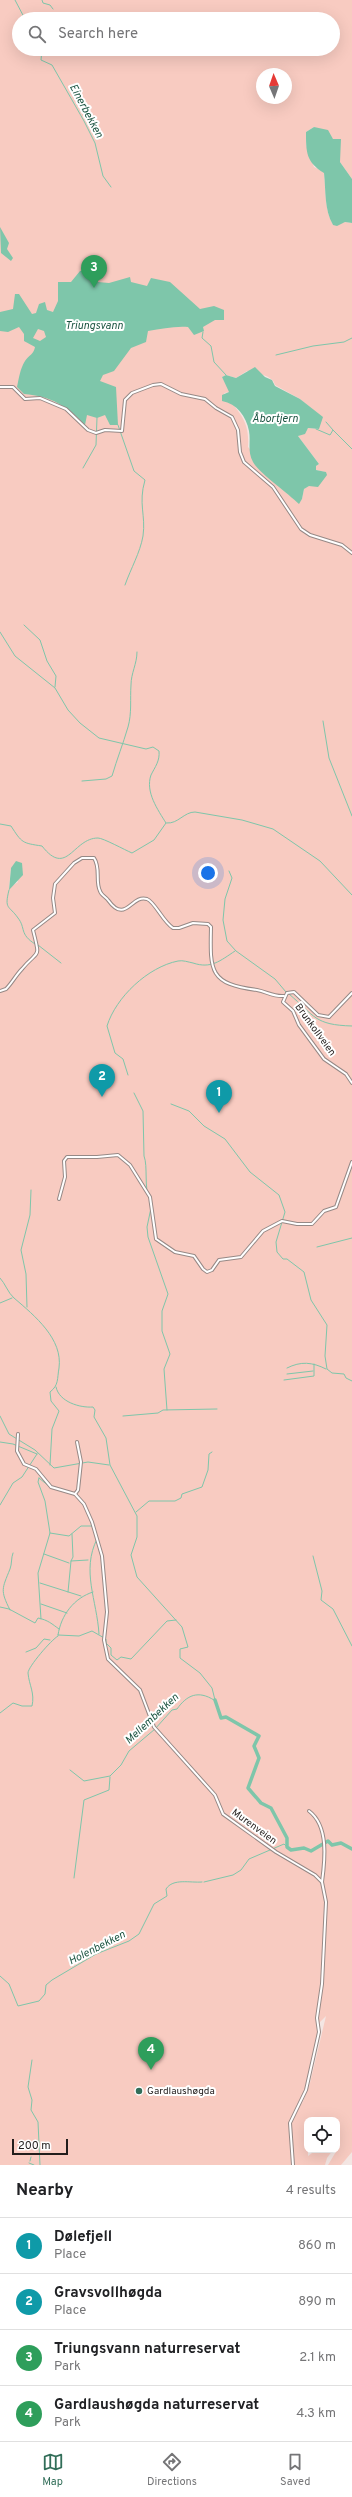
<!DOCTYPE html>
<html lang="en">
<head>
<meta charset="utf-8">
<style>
	:root { --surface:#fff; --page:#f6f6f6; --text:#202124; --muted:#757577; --line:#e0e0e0; --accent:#326e59 }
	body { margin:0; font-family:Overpass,sans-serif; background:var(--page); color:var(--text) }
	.controls { position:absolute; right:12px; bottom:12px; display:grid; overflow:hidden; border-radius:8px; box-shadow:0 4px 16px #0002 }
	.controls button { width:36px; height:36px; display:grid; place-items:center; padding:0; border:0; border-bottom:1px solid var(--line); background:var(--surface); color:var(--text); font:20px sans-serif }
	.compass { position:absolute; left:256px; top:68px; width:36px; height:36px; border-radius:50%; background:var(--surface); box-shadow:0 4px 16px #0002; rotate:358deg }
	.scale { position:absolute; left:12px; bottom:10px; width:56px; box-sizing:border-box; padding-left:4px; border:2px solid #221d1c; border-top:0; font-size:11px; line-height:14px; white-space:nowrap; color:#221d1c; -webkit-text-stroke:3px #fff; paint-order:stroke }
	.you { position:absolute; left:208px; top:873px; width:14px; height:14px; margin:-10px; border:3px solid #fff; border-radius:50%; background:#1a73e8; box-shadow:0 0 0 6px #1a73e833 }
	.badge { display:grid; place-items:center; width:26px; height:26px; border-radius:50%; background:var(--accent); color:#fff; font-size:13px; font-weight:700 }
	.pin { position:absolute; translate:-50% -33px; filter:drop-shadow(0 1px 2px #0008) }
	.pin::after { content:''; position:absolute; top:21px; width:14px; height:12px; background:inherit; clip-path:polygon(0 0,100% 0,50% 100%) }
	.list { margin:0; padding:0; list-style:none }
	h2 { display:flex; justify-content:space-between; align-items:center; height:52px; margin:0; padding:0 16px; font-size:17px }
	h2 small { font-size:13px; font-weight:400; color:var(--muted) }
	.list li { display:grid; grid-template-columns:26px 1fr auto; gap:12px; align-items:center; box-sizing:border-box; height:56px; padding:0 16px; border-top:1px solid var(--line) }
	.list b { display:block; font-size:15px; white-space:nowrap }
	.list p { margin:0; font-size:13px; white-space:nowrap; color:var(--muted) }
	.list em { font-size:13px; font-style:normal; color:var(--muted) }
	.icon { flex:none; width:22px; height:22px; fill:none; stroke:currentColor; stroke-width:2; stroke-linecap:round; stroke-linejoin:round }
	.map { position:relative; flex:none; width:352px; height:2165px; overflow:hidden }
	.search { position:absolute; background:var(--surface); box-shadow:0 4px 16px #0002; left:12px; right:12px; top:12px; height:44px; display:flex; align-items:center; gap:10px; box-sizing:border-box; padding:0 14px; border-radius:22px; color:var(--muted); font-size:15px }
	.sheet { height:276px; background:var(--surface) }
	nav { display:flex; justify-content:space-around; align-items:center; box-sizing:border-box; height:56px; border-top:1px solid var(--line); background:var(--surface); font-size:11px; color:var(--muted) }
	nav a { display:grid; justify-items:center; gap:2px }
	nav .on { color:var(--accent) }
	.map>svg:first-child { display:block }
	.green { fill:#f8cbc1; fill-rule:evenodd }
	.water { fill:#7ec6aa; fill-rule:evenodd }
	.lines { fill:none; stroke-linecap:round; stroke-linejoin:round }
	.stream { stroke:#7ec6aa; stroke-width:1 }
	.river { stroke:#7ec6aa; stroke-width:3.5 }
	.minor-casing { stroke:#968986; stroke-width:4 }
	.minor { stroke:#fff; stroke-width:2 }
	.poi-dot { fill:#326e59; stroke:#fff; stroke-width:1.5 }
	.labels { text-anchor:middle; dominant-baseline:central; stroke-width:4; stroke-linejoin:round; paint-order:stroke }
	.street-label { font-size:10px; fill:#221d1c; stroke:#fff }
	.poi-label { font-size:10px; fill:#221d1c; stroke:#fff; text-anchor:start }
	.water-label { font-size:11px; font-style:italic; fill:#1b5441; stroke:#fff }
</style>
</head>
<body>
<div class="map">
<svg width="352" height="2165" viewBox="0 0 352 2165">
	<rect width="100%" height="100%" fill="#f4e6e3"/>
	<path class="green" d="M0 0H352V179L340 162V154L333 139 314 127 306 132V145L314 167 324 172C326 190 324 209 333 225L345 222 352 223V2152L341 2165H328L337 2150V2120H307L308 2156 312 2153 308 2150H333L327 2158 325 2165H0ZM19 19H333V49H19ZM262 74H286V98H262ZM247 371C256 373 273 375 275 385L300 399 320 416 318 429 308 428 298 436 319 464 316 466V470L325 472 304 489 302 499 299 503 248 447C250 420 239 413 224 393L230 392 222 377 226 375 236 378ZM11 868 18 882 9 888ZM326 2016 310 2083 302 2104 320 2022Z"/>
	<g class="water">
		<path d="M314 127 328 130 333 139H341L340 162 352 179V223L345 222 337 226 333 225C324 209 326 191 324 173 306 162 306 152 306 132Z"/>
		<path d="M0 227 9 243 7 249 13 258 11 261 1 253Z"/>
		<path d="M96 269 95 276 98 282 109 283 130 277 131 282 147 286 151 278 170 282 200 309 214 306 224 310V320H215L203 327 204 331 194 335 188 327C174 326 162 329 148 331L146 342 131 348 114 371 103 375 100 381 116 387 118 425H110L105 415 97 418 87 415 85 425C67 406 51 396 24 394L17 387C19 378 20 369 25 361 29 355 34 354 35 347L24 341V334L19 327 8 332 0 331V312L13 309 15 294H19L32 314 36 313 39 304 45 302 47 310 53 312 58 301V282H71L80 271ZM38 329 44 331 46 337 40 341 33 338Z"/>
		<path d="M255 367 265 377 272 380 275 386 300 399 323 417 319 429 308 428 305 434 298 436 319 464 316 466V470L326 472 327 475 318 487 309 486 304 489 302 499 299 504C288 493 258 472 253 462 247 451 251 442 249 431 246 416 237 404 222 401V395L229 392 222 377 226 375 236 378Z"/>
		<path d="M16 861 22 863 23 875 9 890 11 868Z"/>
	</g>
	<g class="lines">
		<g class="stream">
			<path d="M15 0 25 19"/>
			<path d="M42 0 43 3 50 5 53 9"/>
			<path d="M42 49 41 60 52 65 84 121 95 143 103 176 111 187"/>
			<path d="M203 332 202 338 211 346 214 362 226 375"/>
			<path d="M276 355 313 346 344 342 352 338"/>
			<path d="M326 422 333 430"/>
			<path d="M118 425 134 471 145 480C138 504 146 515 143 536 140 553 131 568 125 585"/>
			<path d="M316 429 330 435 333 430 352 449"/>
			<path d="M83 468 96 445 97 418"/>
			<path d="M24 625 40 640 47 661 56 676 55 687"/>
			<path d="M0 632 15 656 55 688 68 710 80 723 99 738 146 749 153 747 159 751C160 761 155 767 151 775 145 792 158 810 166 823"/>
			<path d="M323 721 329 758 352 816"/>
			<path d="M82 781 106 779 112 776C117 759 123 744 128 727 132 713 130 699 131 685 131 673 137 664 137 652"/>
			<path d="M167 823C178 824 184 812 195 812L242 820 273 829 320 861 352 895"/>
			<path d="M0 824 11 826C22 843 22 843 42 846 67 878 73 838 98 838 103 838 125 850 132 853L154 840 166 823"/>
			<path d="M229 871 232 878 225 899 223 920 227 941 236 951 275 979 286 992"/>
			<path d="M9 890C4 910 9 905 18 918 26 928 19 934 35 944"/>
			<path d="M38 945 61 963"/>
			<path d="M289 994C315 1016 314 1025 352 1026"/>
			<path d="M128 1075 123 1059 115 1053 107 1026C116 997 148 967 178 961 183 960 188 962 193 963 211 969 220 961 235 951"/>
			<path d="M134 1093 143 1111 144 1156C148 1166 144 1188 149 1198"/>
			<path d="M171 1104 189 1111 204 1126 225 1139 250 1172 279 1195 285 1212 276 1242 277 1252 283 1259H287L304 1272 311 1300 327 1325 325 1356 327 1369 332 1373 344 1374 346 1378 352 1381"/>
			<path d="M151 1208 147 1227 148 1237 168 1294 162 1311V1331L170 1354 164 1369 167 1410"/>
			<path d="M317 1247 352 1238"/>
			<path d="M0 1278C5 1283 8 1293 14 1298 35 1316 63 1339 59 1368 57 1379 59 1385 50 1392L51 1401 59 1411 52 1429 50 1465"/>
			<path d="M0 1303 12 1298"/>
			<path d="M27 1307 26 1274 21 1250 30 1215 31 1190"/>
			<path d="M287 1368C301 1361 312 1362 326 1369"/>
			<path d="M287 1374 313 1371"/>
			<path d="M284 1380 314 1376V1364"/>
			<path d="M56 1387C59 1402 80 1408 93 1407L95 1410 94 1417 106 1438 110 1465 137 1516V1537L131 1555 137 1577 182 1627 188 1647 180 1649V1658L200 1673 212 1688 215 1700"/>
			<path d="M0 1416 9 1434 35 1450 54 1468 88 1462 109 1465"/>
			<path d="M123 1416 158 1413 163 1410 217 1409"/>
			<path d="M0 1442 13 1444 37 1454"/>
			<path d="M39 1478 50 1487 58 1490"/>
			<path d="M39 1478 38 1482 45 1501 50 1533 38 1573 41 1619"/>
			<path d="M80 1501 84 1506"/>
			<path d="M0 1505 13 1483 22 1477 37 1454"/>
			<path d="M136 1512 149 1501H175L181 1498 182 1494 202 1487 208 1470 209 1454 212 1452"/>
			<path d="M50 1533 69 1536 81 1526H93"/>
			<path d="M97 1539C81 1571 97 1600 99 1634"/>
			<path d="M44 1554 69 1563"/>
			<path d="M313 1556 322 1591 321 1600 333 1609 352 1646"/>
			<path d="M71 1561 88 1560"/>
			<path d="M40 1583 81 1596"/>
			<path d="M68 1592 71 1561 73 1557 72 1534"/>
			<path d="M41 1604 67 1613"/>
			<path d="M0 1607 9 1609 35 1623 38 1618C48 1620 52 1624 59 1629"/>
			<path d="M10 1610C0 1590 2 1589 10 1569 12 1564 11 1558 13 1553"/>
			<path d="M58 1635 79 1636 92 1631 106 1639V1643L111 1648V1655L117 1660 121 1657 131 1659 167 1621 176 1620"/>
			<path d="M58 1635C61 1615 74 1598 93 1592"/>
			<path d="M26 1652 36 1648 44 1639 50 1640"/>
			<path d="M0 1713 13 1703 22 1706H32C35 1693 29 1685 28 1673 28 1667 51 1640 58 1636"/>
			<path d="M70 1770 84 1781 110 1776 121 1765 129 1751 155 1729 172 1710 177 1709C187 1695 198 1690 214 1700"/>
			<path d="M74 1878 84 1800 109 1790 110 1777"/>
			<path d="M204 1882 233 1875 241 1870 249 1859 284 1844 287 1847"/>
			<path d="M0 1976 9 1984 18 2006 39 2001 45 1994 46 1985 52 1980 96 1954 129 1941 139 1934 154 1904 167 1896 166 1889C173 1878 190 1883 202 1882"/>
			<path d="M32 2060 28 2087 32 2100 31 2110 38 2122 40 2165"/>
			<path d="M30 2161 31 2157"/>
			<path d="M29 2163 34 2165"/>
		</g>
		<path class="river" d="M215 1700 221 1718 226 1717 259 1736 254 1746 259 1758 248 1788 261 1803 271 1808 287 1838V1847L291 1850 304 1848 311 1851 328 1841 332 1845 341 1843 352 1849"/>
		<defs>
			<g id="minor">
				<path d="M0 387H13L25 399 40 398 66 409 88 430 96 433 105 430 122 431 125 400 132 393 153 385 161 384 181 394 205 399 216 408 232 417 238 430 240 452 244 462 273 487 301 529 310 535 342 545 352 553"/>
				<path d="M0 991 6 989C12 983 16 975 22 969 38 949 41 961 33 930L55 913 53 898 55 884 74 863 82 858H94C101 868 95 881 100 891 101 895 106 897 108 900 126 925 131 894 147 899 155 902 163 922 173 928H179L193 923 208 924 211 927C210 971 209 984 257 990 267 992 274 997 284 996"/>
				<path d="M352 993 329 1017 318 1015 294 992 287 993 283 1002 293 1011 299 1025 324 1059 346 1074 352 1083"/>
				<path d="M59 1199 65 1177 64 1161 67 1157H97L118 1155 130 1165 150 1197 156 1239 175 1252 194 1256 203 1269 207 1272 212 1270 219 1260 241 1257 263 1231 282 1221 297 1224H312L324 1211 336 1207 352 1162"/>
				<path d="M18 1434 17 1451 24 1464 36 1469 51 1487 75 1494 84 1504 92 1522 102 1556 107 1612 104 1640 108 1659 140 1690 154 1727 215 1795 223 1814 276 1852 315 1875 322 1882 326 1902 322 1984 317 2018 319 2032 306 2090 290 2123 293 2165"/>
				<path d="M75 1494 78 1490 81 1462 77 1442"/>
				<path d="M309 1811C329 1826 325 1860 322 1882"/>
			</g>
		</defs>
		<use href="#minor" class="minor-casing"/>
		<use href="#minor" class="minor"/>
	</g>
	<circle class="poi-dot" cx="139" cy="2091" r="4"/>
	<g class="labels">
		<g class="street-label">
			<text transform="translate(315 1030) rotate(54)">Brunkollveien</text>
			<text transform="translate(254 1827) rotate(36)">Murenveien</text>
		</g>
		<g class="poi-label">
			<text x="147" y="2091">Gardlaushøgda</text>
		</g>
		<g class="water-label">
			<text transform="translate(86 111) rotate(62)">Einerbekken</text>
			<text x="94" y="326">Triungsvann</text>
			<text x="275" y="419">Åbortjern</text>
			<text transform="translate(152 1719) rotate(-43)">Mellembekken</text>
			<text transform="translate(97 1948) rotate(-27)">Holenbekken</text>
		</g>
	</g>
</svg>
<div class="controls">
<button><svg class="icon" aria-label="locate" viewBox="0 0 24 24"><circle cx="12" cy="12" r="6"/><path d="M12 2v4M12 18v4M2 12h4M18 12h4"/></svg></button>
</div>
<svg class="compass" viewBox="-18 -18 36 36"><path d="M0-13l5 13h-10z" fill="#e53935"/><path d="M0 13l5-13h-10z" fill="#757577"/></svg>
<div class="scale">200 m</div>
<div class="you"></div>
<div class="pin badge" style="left:219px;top:1113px;background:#0f9aa8">1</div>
<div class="pin badge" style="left:102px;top:1097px;background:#0f9aa8">2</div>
<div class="pin badge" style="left:94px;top:288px;background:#2e9e5b">3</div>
<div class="pin badge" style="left:151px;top:2070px;background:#2e9e5b">4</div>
<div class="search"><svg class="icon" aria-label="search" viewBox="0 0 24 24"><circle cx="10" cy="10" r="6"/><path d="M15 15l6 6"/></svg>Search here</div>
</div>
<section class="sheet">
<h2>Nearby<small>4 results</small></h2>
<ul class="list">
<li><span class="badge" style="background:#0f9aa8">1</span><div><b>Dølefjell</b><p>Place</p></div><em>860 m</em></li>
<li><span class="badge" style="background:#0f9aa8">2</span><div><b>Gravsvollhøgda</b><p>Place</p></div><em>890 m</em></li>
<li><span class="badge" style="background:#2e9e5b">3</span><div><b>Triungsvann naturreservat</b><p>Park</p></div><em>2.1 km</em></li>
<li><span class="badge" style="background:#2e9e5b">4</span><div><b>Gardlaushøgda naturreservat</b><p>Park</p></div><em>4.3 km</em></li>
</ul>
</section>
<nav>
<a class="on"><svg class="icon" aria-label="map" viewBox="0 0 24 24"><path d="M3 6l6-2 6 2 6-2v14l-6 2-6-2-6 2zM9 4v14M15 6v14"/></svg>Map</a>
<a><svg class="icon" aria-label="directions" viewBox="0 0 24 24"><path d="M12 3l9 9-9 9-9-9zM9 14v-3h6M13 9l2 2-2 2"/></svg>Directions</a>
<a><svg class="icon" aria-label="saved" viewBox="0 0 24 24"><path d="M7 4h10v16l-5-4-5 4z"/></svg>Saved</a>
</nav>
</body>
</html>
